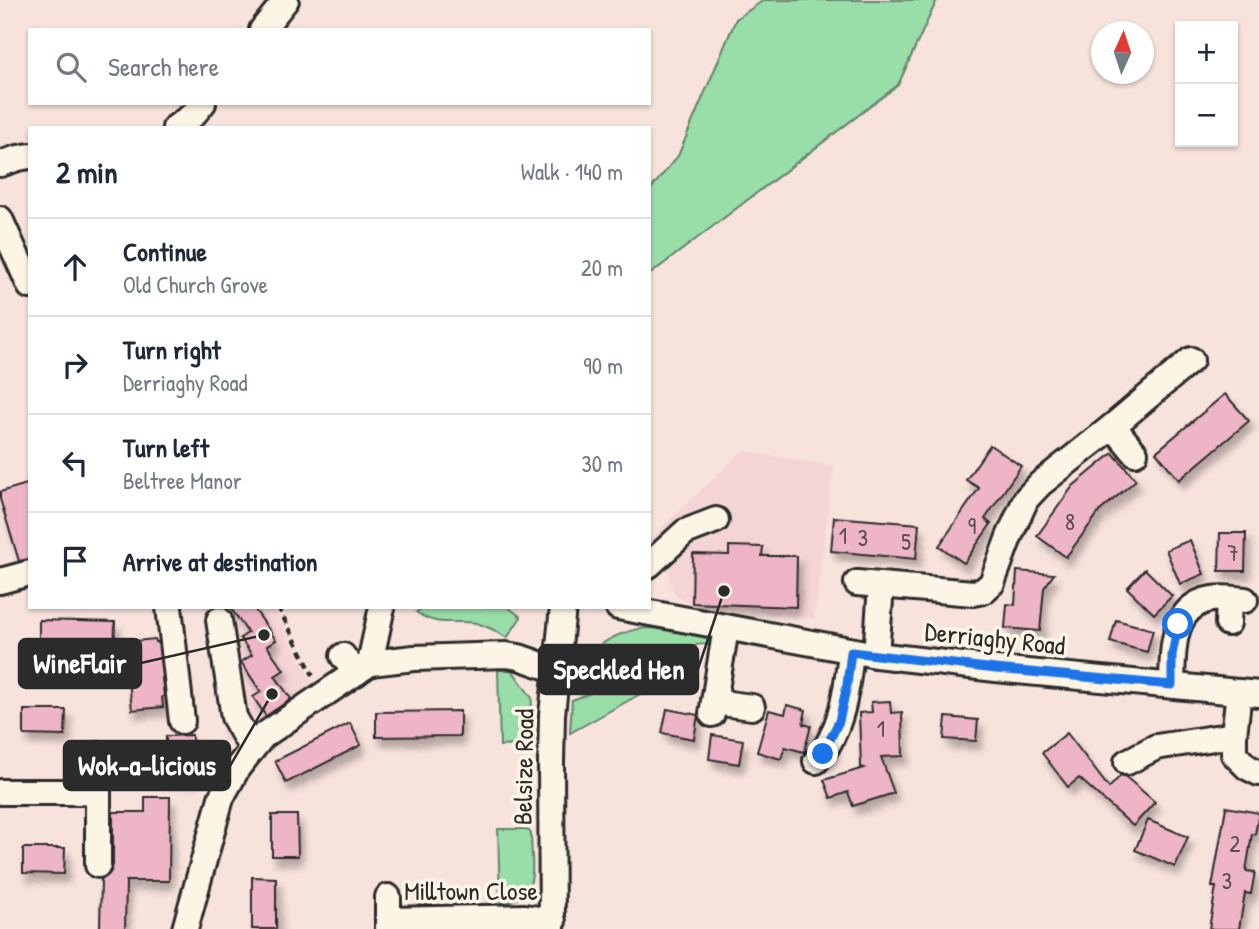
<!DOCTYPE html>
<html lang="en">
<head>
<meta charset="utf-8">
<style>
	:root { --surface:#fff; --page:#f6f6f7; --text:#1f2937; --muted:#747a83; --line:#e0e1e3 }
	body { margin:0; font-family:"Patrick Hand",sans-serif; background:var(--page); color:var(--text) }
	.controls { position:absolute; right:21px; top:21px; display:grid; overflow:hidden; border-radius:0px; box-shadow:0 2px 5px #0004 }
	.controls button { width:63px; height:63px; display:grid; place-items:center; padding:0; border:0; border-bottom:2px solid var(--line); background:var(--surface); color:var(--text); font:35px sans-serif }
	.compass { position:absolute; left:1091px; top:21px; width:63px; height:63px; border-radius:50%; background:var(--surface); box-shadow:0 2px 5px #0004; rotate:3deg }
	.stop { position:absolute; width:21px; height:21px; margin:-16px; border:5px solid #1a73e8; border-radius:50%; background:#fff }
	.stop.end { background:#1a73e8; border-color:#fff; box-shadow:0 2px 7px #0008 }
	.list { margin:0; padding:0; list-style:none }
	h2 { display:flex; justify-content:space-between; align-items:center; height:91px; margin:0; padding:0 28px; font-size:30px }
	h2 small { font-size:23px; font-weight:400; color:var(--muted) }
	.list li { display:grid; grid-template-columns:46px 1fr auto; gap:21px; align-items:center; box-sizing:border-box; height:98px; padding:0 28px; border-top:2px solid var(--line) }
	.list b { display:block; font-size:26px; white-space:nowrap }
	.list p { margin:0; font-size:23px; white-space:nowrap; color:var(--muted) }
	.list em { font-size:23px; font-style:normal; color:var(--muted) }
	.icon { flex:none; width:38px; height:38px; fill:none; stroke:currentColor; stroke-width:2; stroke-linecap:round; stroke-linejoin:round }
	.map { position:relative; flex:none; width:1259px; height:929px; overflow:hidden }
	.search { position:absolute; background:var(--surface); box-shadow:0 2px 5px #0004; left:28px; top:28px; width:623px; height:77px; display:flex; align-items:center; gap:18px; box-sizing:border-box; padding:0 24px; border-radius:0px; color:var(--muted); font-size:26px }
	.panel { position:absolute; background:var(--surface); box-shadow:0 2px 5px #0004; left:28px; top:126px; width:623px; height:483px; border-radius:0px }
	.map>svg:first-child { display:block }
	.built { fill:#f5d4d6 }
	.green { fill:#99dda9; stroke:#62846a; stroke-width:2 }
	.building { fill:#eeb5c7; stroke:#2b2b2b; stroke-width:2; filter:url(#shadow) }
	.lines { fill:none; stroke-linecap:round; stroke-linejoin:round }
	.minor-casing { stroke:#2b2b2b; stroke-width:30 }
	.path { stroke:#2b2b2b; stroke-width:4.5; stroke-dasharray:7 5; stroke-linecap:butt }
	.minor { stroke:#fcf5e5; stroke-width:24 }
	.route { stroke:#1a73e8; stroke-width:9 }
	.labels { text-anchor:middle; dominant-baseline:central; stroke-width:7; stroke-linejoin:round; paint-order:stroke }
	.number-label { font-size:23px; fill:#5c4e52 }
	.street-label { font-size:26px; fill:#2b2b2b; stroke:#fcf5e5 }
	.leader { fill:none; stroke:#2b2b2b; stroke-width:2.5 }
	.callout-dot { fill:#2b2b2b; stroke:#fcf5e5; stroke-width:2.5 }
	.callout { fill:#2b2b2b; stroke:#2b2b2b; stroke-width:2.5 }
	.callout-label { font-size:28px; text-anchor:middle; font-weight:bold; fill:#fff }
</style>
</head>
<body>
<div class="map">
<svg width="1259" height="929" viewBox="0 0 1259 929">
	<defs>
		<filter id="shadow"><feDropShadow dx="4.5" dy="8" stdDeviation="3.5" flood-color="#0004"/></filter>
	</defs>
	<rect width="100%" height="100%" fill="#f8e2dc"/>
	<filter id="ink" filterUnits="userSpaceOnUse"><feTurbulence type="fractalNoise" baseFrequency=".0143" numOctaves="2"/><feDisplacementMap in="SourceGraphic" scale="14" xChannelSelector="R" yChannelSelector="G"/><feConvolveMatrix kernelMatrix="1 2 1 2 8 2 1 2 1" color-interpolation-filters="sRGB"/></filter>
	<g filter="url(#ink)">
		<g class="built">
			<path d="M742 451 834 466 814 619 686 602 676 594 672 588 669 579 670 565 649 545V540Z"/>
			<path d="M204 607H273L314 686 266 723 225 742 223 741Z"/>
		</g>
		<g class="green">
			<path d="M764 0H937L898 85 649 275V191L678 156 736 19Z"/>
			<path d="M425 607H508L521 617 507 638C498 632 487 626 476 623 452 619 438 628 416 612Z"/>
			<path d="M645 628C660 628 691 630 703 636 709 639 708 640 711 645L700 644 569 692C583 654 604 634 645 628Z"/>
			<path d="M685 657 660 683 570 733 572 700Z"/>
			<path d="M498 670H512L532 698 530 731 520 745 500 746Z"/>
			<path d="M498 829H525L529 831 531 834C531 865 542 900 500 903Z"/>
		</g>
		<g class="building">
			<path d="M1225 394 1249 421 1179 480 1156 452Z"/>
			<path d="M990 445 1021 466 985 519 991 524 964 563 939 546 979 488 966 480Z"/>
			<path d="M1113 453 1136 480 1100 511 1066 557 1037 536 1073 486Z"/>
			<path d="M30 483V559L19 561 0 499V492Z"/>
			<path d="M834 517 919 524 916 559 831 551Z"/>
			<path d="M1220 533H1246L1245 571H1219Z"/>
			<path d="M1190 540 1204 574 1180 584 1166 550Z"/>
			<path d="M729 546 763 547 762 556H797L796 607 692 603 693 554 729 555Z"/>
			<path d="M1145 569 1172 596 1154 614 1127 588Z"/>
			<path d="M1017 571 1054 574 1044 588 1040 631 1005 628 1007 604 1015 605Z"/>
			<path d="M230 607H253L276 640 267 646 284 670 275 676 291 699 266 716 253 697 261 692 241 662 252 655 240 638 248 633Z"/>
			<path d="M39 620 115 622 114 657H93L94 646H39Z"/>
			<path d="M1116 620 1153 630 1147 652 1110 642Z"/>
			<path d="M155 639 156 642H158L164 696 162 697 163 707 132 710 125 642Z"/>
			<path d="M890 701 891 713 902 712 903 756 881 757 894 793 853 806 848 792 831 798 824 780 864 768 861 767 859 713 872 712 871 702Z"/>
			<path d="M787 705 806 710 803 724 811 726 804 752 785 747 781 759 757 752 769 710 785 714Z"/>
			<path d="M667 709 698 715 694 739 662 733Z"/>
			<path d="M24 710H66L65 736 24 735Z"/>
			<path d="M460 711V736L376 737V712Z"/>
			<path d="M946 717 978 720 976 741 944 739Z"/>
			<path d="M350 723 361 745 286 783 275 761Z"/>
			<path d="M1067 733 1109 788 1121 775 1126 777 1155 802 1133 826 1079 778 1068 787 1042 753Z"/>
			<path d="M192 735V777L166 776V736Z"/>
			<path d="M712 735 743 740 739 764 709 759Z"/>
			<path d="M145 797H170L169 881H126L125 929H100L101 879 106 877 110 873 113 865V812H145Z"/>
			<path d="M1226 807 1259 813 1255 834H1252L1246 871 1255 872 1251 894 1245 893 1239 929H1209L1216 887H1212Z"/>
			<path d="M272 815H297L298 856H272Z"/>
			<path d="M1148 820 1188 837 1175 867 1135 850Z"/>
			<path d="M23 848H65L64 874 23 873Z"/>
			<path d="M252 877 276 878V929H252Z"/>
		</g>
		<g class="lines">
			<defs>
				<g id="minor">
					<path d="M262 30 286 0"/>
					<path d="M175 128 193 115 203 103"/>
					<path d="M0 164 18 158 30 156"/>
					<path d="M0 219 30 286"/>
					<path d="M1113 426 1135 453"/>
					<path d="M649 565 685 532 716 520"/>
					<path d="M0 581 30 573"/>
					<path d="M857 583 973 593 983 591 992 583 1009 537 1026 499 1040 484 1113 426 1191 360"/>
					<path d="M169 607 182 721"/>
					<path d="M618 607 876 655 996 669 1259 694"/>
					<path d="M219 620 234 717 252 749"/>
					<path d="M1228 623 1229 599"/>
					<path d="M876 655 881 586"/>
					<path d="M343 656 356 673"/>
					<path d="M370 663 414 658 506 655 519 657 556 670"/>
					<path d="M1172 685C1173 652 1170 606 1212 599 1223 597 1235 599 1245 600"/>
					<path d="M1239 692 1234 735V754L1247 767 1259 773"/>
					<path d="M714 702 752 707"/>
					<path d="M712 714 726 628"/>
					<path d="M816 761C842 732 847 689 851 652"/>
					<path d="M1127 762 1156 747 1234 735"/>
					<path d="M0 792H98"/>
					<path d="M98 865V755"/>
					<path d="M388 897V929"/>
					<path d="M388 920 524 917 553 921"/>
					<path d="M185 929 221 798 238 767 263 736 370 663 382 607"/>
					<path d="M552 929 551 762 552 715 563 607"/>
				</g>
			</defs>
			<use href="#minor" class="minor-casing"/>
			<path class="path" d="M278 607 313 675"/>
			<use href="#minor" class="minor"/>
		</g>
	</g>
	<g class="lines" filter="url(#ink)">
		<path class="route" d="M823 754 839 721 847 685 851 652 996 669 1172 685V655L1178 624"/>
	</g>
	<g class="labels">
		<g class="number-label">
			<text x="1070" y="521">8</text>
			<text x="972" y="525">9</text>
			<text x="843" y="535">1</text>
			<text x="863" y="537">3</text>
			<text x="906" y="541">5</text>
			<text x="1233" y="552">7</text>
			<text x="881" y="728">1</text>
			<text x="1235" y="843">2</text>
			<text x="1227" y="880">3</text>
		</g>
		<g class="street-label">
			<text transform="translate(995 638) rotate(6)">Derriaghy Road</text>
			<text transform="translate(523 767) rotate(-89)">Belsize Road</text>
			<text x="471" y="890">Milltown Close</text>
		</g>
	</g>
	<path class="leader" d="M264 635L141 663M724 591L698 669M272 694L230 766"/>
	<g class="callout-dot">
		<circle cx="264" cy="635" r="7"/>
		<circle cx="724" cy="591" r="7"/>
		<circle cx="272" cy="694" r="7"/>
	</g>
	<g class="callout">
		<rect x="19" y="639" width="122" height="49" rx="7"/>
		<rect x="539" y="645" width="159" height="49" rx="7"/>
		<rect x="64" y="741" width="166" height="49" rx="7"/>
	</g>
	<g class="callout-label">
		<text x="80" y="673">WineFlair</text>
		<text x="619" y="679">Speckled Hen</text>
		<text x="147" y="775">Wok-a-licious</text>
	</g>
</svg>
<div class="controls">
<button>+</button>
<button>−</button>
</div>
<svg class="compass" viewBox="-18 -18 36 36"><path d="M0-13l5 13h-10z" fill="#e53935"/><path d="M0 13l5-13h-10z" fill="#747a83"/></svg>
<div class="stop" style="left:1178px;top:624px"></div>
<div class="stop end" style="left:823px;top:754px"></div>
<div class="search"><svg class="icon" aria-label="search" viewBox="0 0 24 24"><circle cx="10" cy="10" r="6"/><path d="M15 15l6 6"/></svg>Search here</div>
<section class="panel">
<h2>2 min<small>Walk · 140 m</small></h2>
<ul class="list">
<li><svg class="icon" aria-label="ahead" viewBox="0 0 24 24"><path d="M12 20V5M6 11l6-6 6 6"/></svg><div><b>Continue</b><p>Old Church Grove</p></div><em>20 m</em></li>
<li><svg class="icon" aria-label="right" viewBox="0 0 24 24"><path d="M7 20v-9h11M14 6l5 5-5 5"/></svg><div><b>Turn right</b><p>Derriaghy Road</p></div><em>90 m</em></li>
<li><svg class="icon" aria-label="left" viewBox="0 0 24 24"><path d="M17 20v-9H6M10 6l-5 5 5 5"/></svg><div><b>Turn left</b><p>Beltree Manor</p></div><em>30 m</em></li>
<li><svg class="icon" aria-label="arrive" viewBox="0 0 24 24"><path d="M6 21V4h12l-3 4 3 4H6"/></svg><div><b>Arrive at destination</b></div></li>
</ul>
</section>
</div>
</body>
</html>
